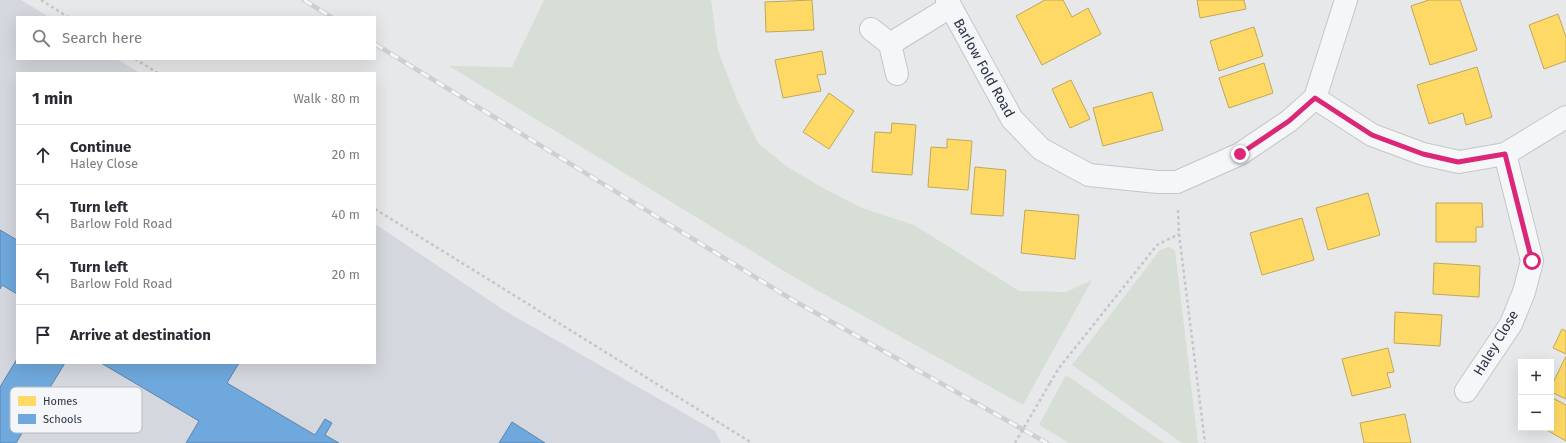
<!DOCTYPE html>
<html lang="en">
<head>
<meta charset="utf-8">
<style>
	:root { --surface:#fff; --page:#f2f2f3; --text:#2b2b33; --muted:#7c7c81; --line:#e1e1e2 }
	body { margin:0; font-family:"Fira Sans",sans-serif; background:var(--page); color:var(--text) }
	.controls { position:absolute; right:12px; bottom:12px; display:grid; overflow:hidden; border-radius:0px; box-shadow:0 4px 16px #0002 }
	.controls button { width:36px; height:36px; display:grid; place-items:center; padding:0; border:0; border-bottom:1px solid var(--line); background:var(--surface); color:var(--text); font:20px sans-serif }
	.stop { position:absolute; width:12px; height:12px; margin:-9px; border:3px solid #db2777; border-radius:50%; background:#fff }
	.stop.end { background:#db2777; border-color:#fff; box-shadow:0 1px 4px #0008 }
	.list { margin:0; padding:0; list-style:none }
	h2 { display:flex; justify-content:space-between; align-items:center; height:52px; margin:0; padding:0 16px; font-size:17px }
	h2 small { font-size:13px; font-weight:400; color:var(--muted) }
	.list li { display:grid; grid-template-columns:26px 1fr auto; gap:12px; align-items:center; box-sizing:border-box; height:60px; padding:0 16px; border-top:1px solid var(--line) }
	.list b { display:block; font-size:15px; white-space:nowrap }
	.list p { margin:0; font-size:13px; white-space:nowrap; color:var(--muted) }
	.list em { font-size:13px; font-style:normal; color:var(--muted) }
	.icon { flex:none; width:22px; height:22px; fill:none; stroke:currentColor; stroke-width:2; stroke-linecap:round; stroke-linejoin:round }
	.map { position:relative; flex:none; width:1566px; height:443px; overflow:hidden }
	.search { position:absolute; background:var(--surface); box-shadow:0 4px 16px #0002; left:16px; top:16px; width:360px; height:44px; display:flex; align-items:center; gap:10px; box-sizing:border-box; padding:0 14px; border-radius:0px; color:var(--muted); font-size:15px }
	.panel { position:absolute; background:var(--surface); box-shadow:0 4px 16px #0002; left:16px; top:72px; width:360px; height:292px; border-radius:0px }
	.map>svg:first-child { display:block }
	.built { fill:#d4d7dd }
	.green { fill:#d6ded6 }
	.homes { fill:#ffd966; stroke:#bfa85c }
	.schools { fill:#6fa8dc; stroke:#5b85af }
	.lines { fill:none; stroke-linecap:round; stroke-linejoin:round }
	.minor-casing { stroke:#c4c6c8; stroke-width:24 }
	.path { stroke:#c5c6ca; stroke-width:2.5; stroke-dasharray:3 3; stroke-linecap:butt }
	.minor { stroke:#f5f6f7; stroke-width:22 }
	.rail-casing { stroke:#cecfd2; stroke-width:4.5 }
	.rail { stroke:#f4f6f9; stroke-width:3; stroke-dasharray:9; stroke-linecap:butt }
	.path-bridge { stroke:#c5c6ca; stroke-width:2.5; stroke-dasharray:3 3; stroke-linecap:butt }
	.route { stroke:#db2777; stroke-width:5 }
	.labels { text-anchor:middle; dominant-baseline:central; stroke-width:4; stroke-linejoin:round; paint-order:stroke }
	.street-label { font-size:14px; fill:#2b3445; stroke:#f4f6f9 }
	.key { fill:#f4f6f9; stroke:#b8bcc3; stroke-width:1 }
	.key-label { font-size:11px; fill:#2b3445 }
</style>
</head>
<body>
<div class="map">
<svg width="1566" height="443" viewBox="0 0 1566 443">
	<rect width="100%" height="100%" fill="#e6e8ea"/>
	<path class="built" d="M0 0H21L49 17H17V59H117L140 73H17V363H375V224L505 311 715 431 721 443H0Z"/>
	<g class="green">
		<path d="M544 0H711L718 51 738 102 758 143 786 166 823 188 862 208 914 225 1019 291 1066 292 1092 280 1023 405 799 280 449 66 512 67Z"/>
		<path d="M1169 247 1175 251 1198 443H1182L1072 365 1160 250Z"/>
		<path d="M1066 375 1164 443H1069L1039 425Z"/>
	</g>
	<g class="homes">
		<path d="M812 0 814 30 766 32 765 2Z"/>
		<path d="M1045 0H1063L1072 17 1088 8 1101 34 1042 65 1016 16Z"/>
		<path d="M1197 0H1244L1246 9 1200 18Z"/>
		<path d="M1429 0H1460L1477 50 1430 65 1411 6Z"/>
		<path d="M1558 14 1566 37V61L1544 69 1529 25Z"/>
		<path d="M1254 27 1263 56 1219 71 1210 41Z"/>
		<path d="M822 51 826 74 817 75 821 91 783 98 775 60Z"/>
		<path d="M1264 63 1273 93 1229 108 1219 78Z"/>
		<path d="M1477 67 1492 117 1466 125 1463 113 1429 124 1417 85Z"/>
		<path d="M1071 80 1090 119 1070 128 1052 89Z"/>
		<path d="M1152 92 1163 130 1103 146 1093 108Z"/>
		<path d="M829 93 854 111 829 149 803 132Z"/>
		<path d="M892 123 916 125 912 175 872 172 875 132 891 133Z"/>
		<path d="M947 139 972 141 968 190 928 187 931 147 947 148Z"/>
		<path d="M975 167 1006 170 1003 216 971 214Z"/>
		<path d="M1368 193 1380 235 1328 250 1316 208Z"/>
		<path d="M1436 203H1482L1483 227H1476V242H1436Z"/>
		<path d="M1025 210 1079 215 1075 259 1021 253Z"/>
		<path d="M1302 218 1314 260 1262 275 1250 233Z"/>
		<path d="M1434 263 1480 266 1479 297 1433 294Z"/>
		<path d="M1395 312 1442 315 1440 346 1394 343Z"/>
		<path d="M1562 329 1566 331V354L1553 348Z"/>
		<path d="M1388 348 1394 372 1387 373 1391 387 1352 396 1342 359Z"/>
		<path d="M1566 356V399L1551 392V387Z"/>
		<path d="M1551 397 1566 405V441L1543 428H1551Z"/>
		<path d="M1405 414 1411 443H1364L1360 423Z"/>
	</g>
	<g class="schools">
		<path d="M0 230 17 240V294L2 285 0 289Z"/>
		<path d="M17 359V363H65L16 443H0V387Z"/>
		<path d="M101 363H239L227 383 315 435 325 419 332 423 325 435 339 443H186L199 421Z"/>
		<path d="M512 422 545 443H499Z"/>
	</g>
	<g class="lines">
		<defs>
			<g id="minor">
				<path d="M947 0 1012 119 1041 149 1089 175 1158 182H1177L1240 154 1289 121 1315 98 1346 0"/>
				<path d="M871 29 890 44 897 74"/>
				<path d="M890 44 950 7"/>
				<path d="M1315 98 1372 135 1423 154 1459 162 1505 154 1566 117"/>
				<path d="M1466 391 1511 324 1524 292 1532 261 1505 154"/>
			</g>
		</defs>
		<use href="#minor" class="minor-casing"/>
		<g class="path">
			<path d="M41 0 68 17"/>
			<path d="M135 59 158 73"/>
			<path d="M375 209 752 443"/>
			<path d="M1178 210 1179 234 1205 443"/>
			<path d="M1050 383 1059 368 1157 245 1179 234"/>
		</g>
		<use href="#minor" class="minor"/>
		<defs>
			<g id="rail">
				<path d="M304 0 331 17"/>
				<path d="M375 44 791 299 1047 443"/>
			</g>
		</defs>
		<use href="#rail" class="rail-casing"/>
		<use href="#rail" class="rail"/>
		<path class="path-bridge" d="M1015 443 1050 383"/>
	</g>
	<g class="lines">
		<path class="route" d="M1240 154 1289 121 1315 98 1372 135 1423 154 1458 162 1505 154 1532 261"/>
	</g>
	<g class="labels">
		<g class="street-label">
			<text transform="translate(984 68) rotate(61)">Barlow Fold Road</text>
			<text transform="translate(1496 343) rotate(-59)">Haley Close</text>
		</g>
	</g>
	<rect x="10" y="387" width="132" height="46" rx="6" class="key"/>
	<rect x="18" y="396" width="18" height="10" fill="#ffd966"/>
	<rect x="18" y="414" width="18" height="10" fill="#6fa8dc"/>
	<g class="key-label">
		<text x="43" y="405">Homes</text>
		<text x="43" y="423">Schools</text>
	</g>
</svg>
<div class="controls">
<button>+</button>
<button>−</button>
</div>
<div class="stop" style="left:1532px;top:261px"></div>
<div class="stop end" style="left:1240px;top:154px"></div>
<div class="search"><svg class="icon" aria-label="search" viewBox="0 0 24 24"><circle cx="10" cy="10" r="6"/><path d="M15 15l6 6"/></svg>Search here</div>
<section class="panel">
<h2>1 min<small>Walk · 80 m</small></h2>
<ul class="list">
<li><svg class="icon" aria-label="ahead" viewBox="0 0 24 24"><path d="M12 20V5M6 11l6-6 6 6"/></svg><div><b>Continue</b><p>Haley Close</p></div><em>20 m</em></li>
<li><svg class="icon" aria-label="left" viewBox="0 0 24 24"><path d="M17 20v-9H6M10 6l-5 5 5 5"/></svg><div><b>Turn left</b><p>Barlow Fold Road</p></div><em>40 m</em></li>
<li><svg class="icon" aria-label="left" viewBox="0 0 24 24"><path d="M17 20v-9H6M10 6l-5 5 5 5"/></svg><div><b>Turn left</b><p>Barlow Fold Road</p></div><em>20 m</em></li>
<li><svg class="icon" aria-label="arrive" viewBox="0 0 24 24"><path d="M6 21V4h12l-3 4 3 4H6"/></svg><div><b>Arrive at destination</b></div></li>
</ul>
</section>
</div>
</body>
</html>
